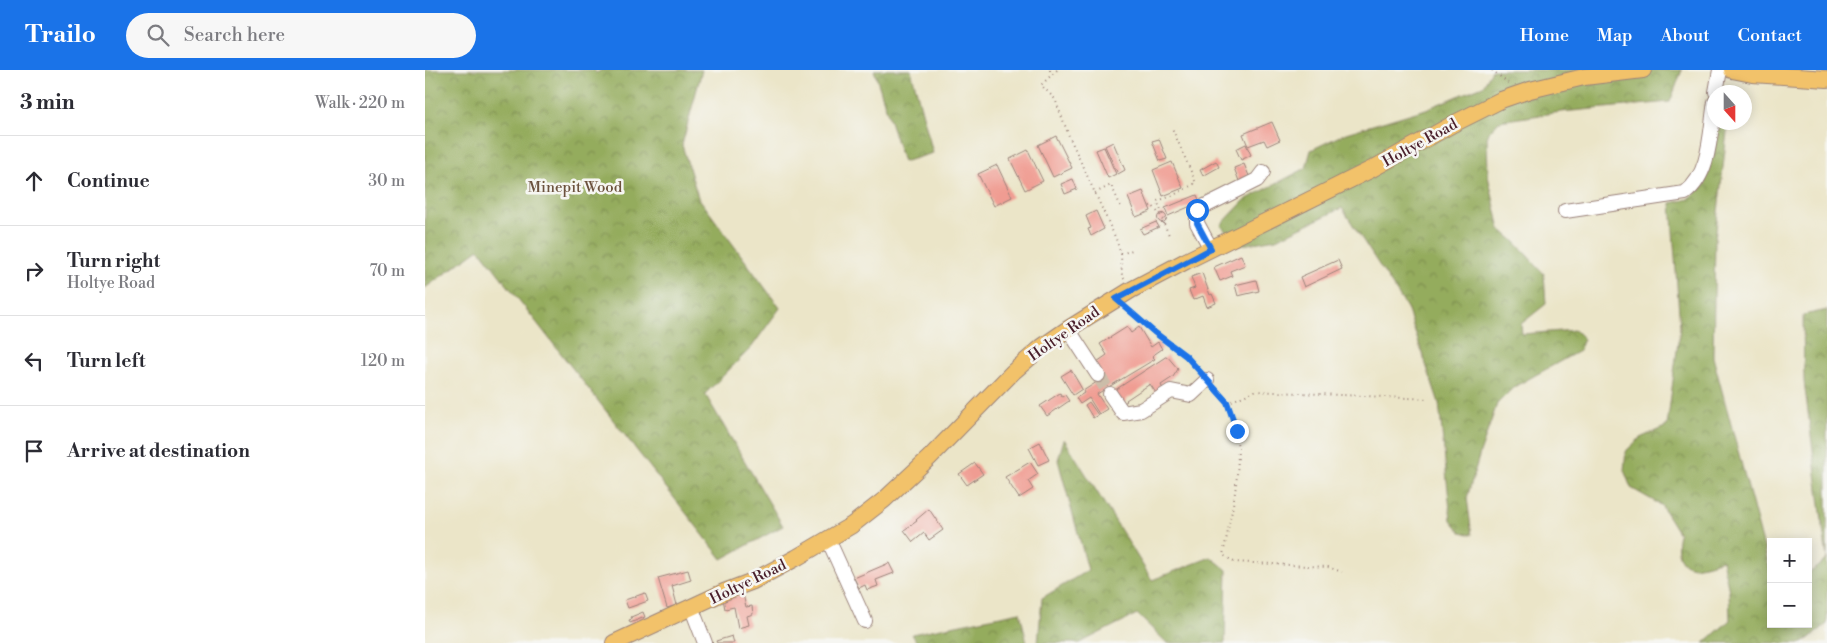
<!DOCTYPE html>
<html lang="en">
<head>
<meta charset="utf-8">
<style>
	:root { --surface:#fff; --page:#f7f7f7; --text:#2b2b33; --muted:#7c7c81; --line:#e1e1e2; --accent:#1a73e8 }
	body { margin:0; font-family:"Libre Bodoni",serif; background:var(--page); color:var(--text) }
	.controls { position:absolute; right:15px; bottom:15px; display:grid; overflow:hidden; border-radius:0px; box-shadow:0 2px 12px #0003 }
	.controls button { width:45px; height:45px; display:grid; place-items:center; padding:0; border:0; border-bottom:1px solid var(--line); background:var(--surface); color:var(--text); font:25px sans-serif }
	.compass { position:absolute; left:1282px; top:15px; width:45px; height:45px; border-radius:50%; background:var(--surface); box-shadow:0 2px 12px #0003; rotate:159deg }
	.stop { position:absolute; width:15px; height:15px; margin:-11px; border:4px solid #1a73e8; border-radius:50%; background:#fff }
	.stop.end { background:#1a73e8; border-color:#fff; box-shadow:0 1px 5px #0008 }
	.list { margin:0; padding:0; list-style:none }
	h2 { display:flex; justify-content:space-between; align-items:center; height:65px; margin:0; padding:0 20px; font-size:21px }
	h2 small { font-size:16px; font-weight:400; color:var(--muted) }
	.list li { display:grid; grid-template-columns:32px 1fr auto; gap:15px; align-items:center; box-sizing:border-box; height:90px; padding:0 20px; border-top:1px solid var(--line) }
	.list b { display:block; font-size:19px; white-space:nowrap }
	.list p { margin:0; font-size:16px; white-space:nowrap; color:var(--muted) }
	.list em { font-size:16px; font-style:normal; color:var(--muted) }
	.icon { flex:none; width:28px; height:28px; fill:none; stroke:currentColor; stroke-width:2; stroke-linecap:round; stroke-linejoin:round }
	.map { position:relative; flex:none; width:1402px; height:573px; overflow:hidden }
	header { display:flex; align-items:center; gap:30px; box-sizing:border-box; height:70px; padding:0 25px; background:var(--accent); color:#fff }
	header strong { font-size:24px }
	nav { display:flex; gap:28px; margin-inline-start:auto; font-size:18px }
	.search { width:350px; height:45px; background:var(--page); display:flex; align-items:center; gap:12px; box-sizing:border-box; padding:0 18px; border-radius:28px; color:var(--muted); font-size:19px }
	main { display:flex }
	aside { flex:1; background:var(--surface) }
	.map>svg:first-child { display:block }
	.forest { fill:url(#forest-crowns); stroke:#6f6644 }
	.building { fill:#f09c92 }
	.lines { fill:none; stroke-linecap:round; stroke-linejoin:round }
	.minor-tunnel { stroke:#cbbda9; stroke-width:14; stroke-dasharray:14 7; stroke-linecap:butt }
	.minor-casing { stroke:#9a827a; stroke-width:16 }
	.major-casing { stroke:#9a827a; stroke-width:18 }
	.path { stroke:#9a827a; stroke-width:2; stroke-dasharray:1 4; stroke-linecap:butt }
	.minor { stroke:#fff; stroke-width:14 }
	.major { stroke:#f2c26a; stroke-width:16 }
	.route { stroke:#1a73e8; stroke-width:6 }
	.labels { text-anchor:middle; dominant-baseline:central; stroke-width:5; stroke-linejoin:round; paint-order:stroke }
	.street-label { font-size:15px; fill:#4a1f2b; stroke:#f6f6f2 }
	.park-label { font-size:15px; fill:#6c523e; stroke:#f6f6f2 }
</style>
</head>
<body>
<header>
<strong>Trailo</strong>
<div class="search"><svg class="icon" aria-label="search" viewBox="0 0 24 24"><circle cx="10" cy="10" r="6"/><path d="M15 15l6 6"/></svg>Search here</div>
<nav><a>Home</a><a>Map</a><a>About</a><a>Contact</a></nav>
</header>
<main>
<aside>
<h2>3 min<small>Walk · 220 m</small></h2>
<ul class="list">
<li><svg class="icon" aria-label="ahead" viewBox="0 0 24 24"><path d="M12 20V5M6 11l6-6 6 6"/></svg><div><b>Continue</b></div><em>30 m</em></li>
<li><svg class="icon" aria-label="right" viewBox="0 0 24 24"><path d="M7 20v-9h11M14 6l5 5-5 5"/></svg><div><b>Turn right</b><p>Holtye Road</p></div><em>70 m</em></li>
<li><svg class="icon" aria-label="left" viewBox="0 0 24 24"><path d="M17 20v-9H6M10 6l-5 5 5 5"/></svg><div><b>Turn left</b></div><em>120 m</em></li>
<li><svg class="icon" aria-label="arrive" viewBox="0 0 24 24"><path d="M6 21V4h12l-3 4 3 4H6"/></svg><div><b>Arrive at destination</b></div></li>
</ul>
</aside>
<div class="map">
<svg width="1402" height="573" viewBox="0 0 1402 573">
	<defs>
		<pattern id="forest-crowns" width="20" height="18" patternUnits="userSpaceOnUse" patternTransform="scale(1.25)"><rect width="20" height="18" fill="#94ac5d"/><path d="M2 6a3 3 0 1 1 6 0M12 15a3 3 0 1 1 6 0" fill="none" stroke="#7b8b4d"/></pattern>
	</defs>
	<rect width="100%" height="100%" fill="#f6f6f2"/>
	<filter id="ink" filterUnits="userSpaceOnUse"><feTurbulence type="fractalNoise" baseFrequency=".02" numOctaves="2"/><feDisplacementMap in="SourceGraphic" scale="10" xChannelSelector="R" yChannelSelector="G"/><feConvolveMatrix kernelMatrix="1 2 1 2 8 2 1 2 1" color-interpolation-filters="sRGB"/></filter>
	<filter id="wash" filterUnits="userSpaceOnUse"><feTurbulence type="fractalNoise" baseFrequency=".0096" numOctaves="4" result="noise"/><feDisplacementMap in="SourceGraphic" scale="20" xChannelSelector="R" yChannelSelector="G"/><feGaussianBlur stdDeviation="1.12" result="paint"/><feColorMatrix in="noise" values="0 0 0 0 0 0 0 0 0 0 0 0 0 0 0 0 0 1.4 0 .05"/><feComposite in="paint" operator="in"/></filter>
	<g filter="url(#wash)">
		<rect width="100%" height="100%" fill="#ebe5c8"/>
		<g class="forest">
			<path d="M0 0H169L171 3 177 0H277L257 75 273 127 355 238 326 278 280 324 358 456 297 489 54 179 0 218Z"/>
			<path d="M449 0H486L508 83 478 92Z"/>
			<path d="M1067 0H1257L1245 32 1136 42 1074 51 1062 64 1063 106 1075 159 1090 172 1119 204 1121 234 1096 254 1097 264 1150 260 1159 269 1154 281 1089 317 1072 334 1055 383 1042 428 1047 465 1036 462 1026 450 1014 333 982 238 917 138 851 169 812 176 796 155 820 130 881 98 886 80 921 63 1001 39 1058 16Z"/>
			<path d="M1289 44 1290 52 1303 53 1290 169 1288 287 1346 504V554H1383V504L1402 489 1379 311 1378 245 1402 240V554L1378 573H1279L1305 550 1304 521 1297 490C1290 492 1282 495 1274 496 1253 500 1250 480 1254 464L1236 435 1206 418 1199 400 1201 381 1215 368 1242 356 1255 257 1246 133 1264 129 1277 115Z"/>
			<path d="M639 369 727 510 786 487 802 500 800 573H742L712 544 655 573H613L617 528 663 500 633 390Z"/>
			<path d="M595 542 602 573H492L487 564Z"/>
		</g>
		<g id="blocks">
			<g class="building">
				<path d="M847 52 855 70 842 76 839 70 823 76 818 64Z"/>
				<path d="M631 66 647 98 628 107 613 75Z"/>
				<path d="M734 69 742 89 735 91 727 71Z"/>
				<path d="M688 72 700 100 693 104 680 76Z"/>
				<path d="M821 74 826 85 816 90 811 79Z"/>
				<path d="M679 77 691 104 683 108 671 80Z"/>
				<path d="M603 80 618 111 600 120 585 89Z"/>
				<path d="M791 91 794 97 778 106 775 100Z"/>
				<path d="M747 92 758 118 738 126 728 100Z"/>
				<path d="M819 94 824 106 814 111 809 98Z"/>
				<path d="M572 95 587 127 569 136 553 104Z"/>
				<path d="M648 109 652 119 640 124 636 114Z"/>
				<path d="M718 121 726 141 711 147 703 127Z"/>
				<path d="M772 125 775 132 743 146 740 138Z"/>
				<path d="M671 141 679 159 666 166 663 159 666 158 661 146Z"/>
				<circle cx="737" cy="148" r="4.5"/>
				<path d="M731 152 734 157 718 164 715 159Z"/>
				<path d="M816 185 820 195 805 201 807 206 795 211 789 197Z"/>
				<path d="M913 190 917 199 879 217 875 207Z"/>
				<path d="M777 203 785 225 787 224 791 233 782 237 778 226 768 230 764 220 770 218 766 207Z"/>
				<path d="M831 210 834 221 813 226 810 215Z"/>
				<path d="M702 257 706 263 714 257 726 277 733 272 737 279 727 286 730 289 672 324 682 339 674 344 664 328 655 334 651 328 659 323 658 321 678 308 669 294 682 285 675 274Z"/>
				<path d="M742 286 753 299 748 307 736 315 739 321 733 326 725 314 701 330 702 331 696 335 687 322Z"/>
				<path d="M646 300 657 319 648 325 636 306Z"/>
				<path d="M635 323 637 327 640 325 644 331 622 346 615 336Z"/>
				<path d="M664 332 673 345 668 348 660 335Z"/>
				<path d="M615 372 624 390 613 395 604 378Z"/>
				<path d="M605 392 613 404 603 411 608 419 594 428 580 407Z"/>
				<path d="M550 393 558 404 542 415 534 404Z"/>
				<path d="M504 439 518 460 504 470 499 463 488 472 479 460 492 451 491 450Z"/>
				<path d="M464 493 469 503 451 510 453 516 442 520 440 515 434 518 429 508Z"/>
				<path d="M263 500 266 510 247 516 252 535 242 538 233 508Z"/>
				<path d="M220 523 223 531 203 538 200 530Z"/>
				<path d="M318 524 321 537 327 536 328 544 322 546 324 555 313 558 309 537 300 539 298 529Z"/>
				<path d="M218 542 220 547 205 553 204 550 207 549 206 547Z"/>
				<path d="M307 566 309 573H292L291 571Z"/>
			</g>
		</g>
	</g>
	<g filter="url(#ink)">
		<use href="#blocks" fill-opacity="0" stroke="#9a827a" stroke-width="1"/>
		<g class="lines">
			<path class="minor-tunnel" d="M673 305 685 324"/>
			<defs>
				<g id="minor">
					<path d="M1291 22 1295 0"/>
					<path d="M1140 141 1260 123C1286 104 1285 61 1290 32"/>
					<path d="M786 179 772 153V140L832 110 838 102"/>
					<path d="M643 259 673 305"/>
					<path d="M685 324 698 343 716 340 746 321 766 325 782 310"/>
					<path d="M403 469 440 551"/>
					<path d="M267 539 280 573"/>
				</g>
				<g id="major">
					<path d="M1307 0 1327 4 1402 9"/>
					<path d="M189 573 299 522 328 511 371 488 427 455 459 430 504 388 588 302 617 277 643 259 706 220 761 191 947 99 1028 54 1076 30 1105 20 1159 7 1218 0"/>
				</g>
			</defs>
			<use href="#minor" class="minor-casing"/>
			<use href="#major" class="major-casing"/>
			<g class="path">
				<path d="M625 0V5"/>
				<path d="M632 0 616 15 630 29 644 66 691 169 696 184 697 206 700 210"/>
				<path d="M1067 0 1083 13"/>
				<path d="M670 123 686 115 697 139"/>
				<path d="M725 136 727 135 735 145 744 165"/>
				<path d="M739 154 740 150 732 131 747 126 771 113 747 58"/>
				<path d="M696 184 710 179"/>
				<path d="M702 239 729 262 761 286 774 300"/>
				<path d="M790 319C794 324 800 328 802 334 824 378 807 439 798 485L809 492 903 497 917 502"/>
				<path d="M802 333 830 321 1004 329"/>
			</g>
			<use href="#minor" class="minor"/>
			<use href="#major" class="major"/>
		</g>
	</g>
	<g class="lines" filter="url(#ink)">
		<path class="route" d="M772 140V153L786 179 691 229 729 262 761 286 802 332 812 361"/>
	</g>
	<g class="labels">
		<g class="street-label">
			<text transform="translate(995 73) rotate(-29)">Holtye Road</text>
			<text transform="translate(639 264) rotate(-35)">Holtye Road</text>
			<text transform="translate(323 512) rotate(-26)">Holtye Road</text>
		</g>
		<g class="park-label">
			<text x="150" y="117">Minepit Wood</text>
		</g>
	</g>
</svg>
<div class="controls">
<button>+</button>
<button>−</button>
</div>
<svg class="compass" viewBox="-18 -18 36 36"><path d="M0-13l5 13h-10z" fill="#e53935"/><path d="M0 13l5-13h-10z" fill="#7c7c81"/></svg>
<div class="stop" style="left:772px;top:140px"></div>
<div class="stop end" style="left:812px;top:361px"></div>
</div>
</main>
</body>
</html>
